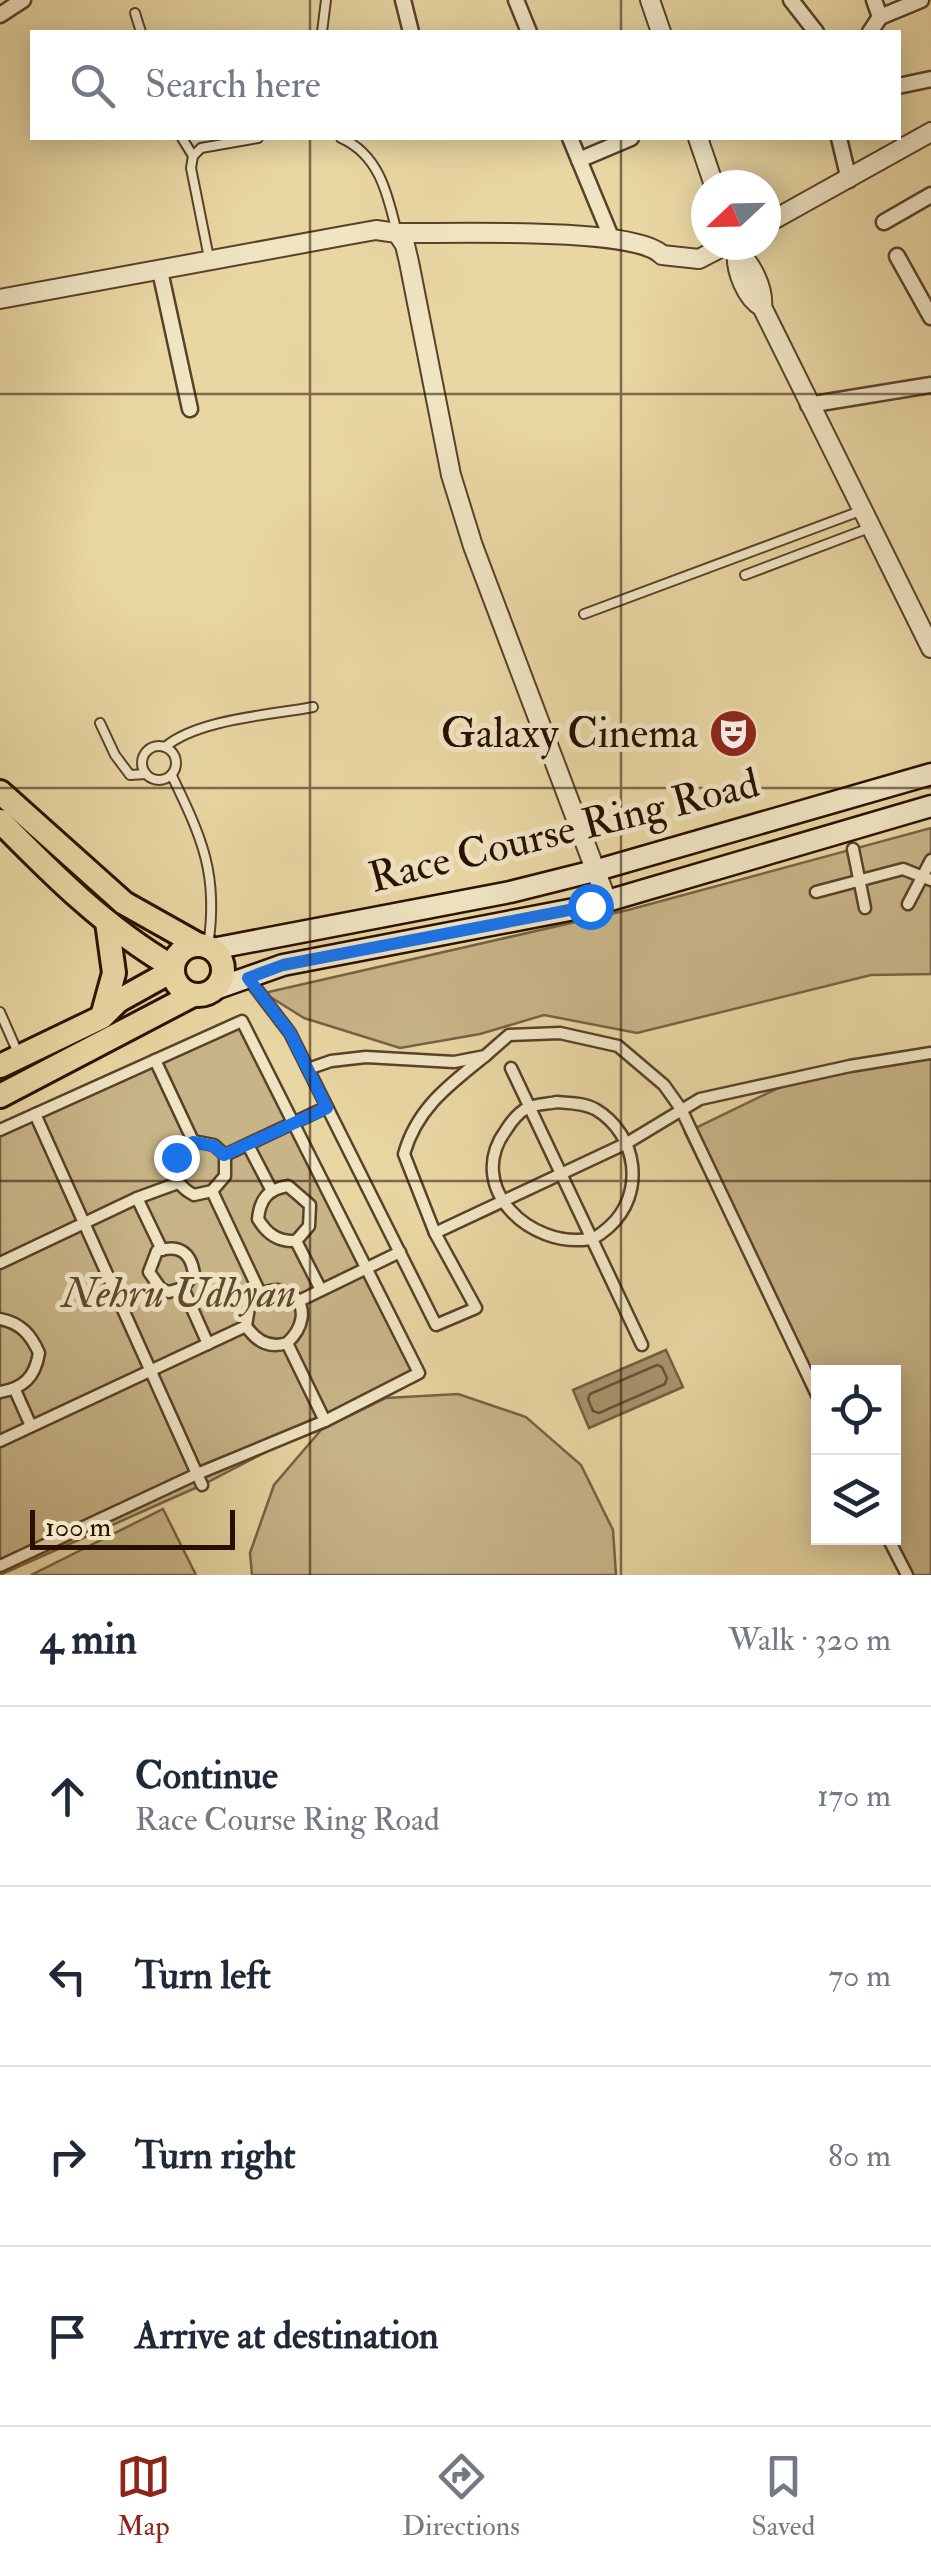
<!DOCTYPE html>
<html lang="en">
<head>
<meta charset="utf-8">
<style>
	:root { --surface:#fff; --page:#f6f6f7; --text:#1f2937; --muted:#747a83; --line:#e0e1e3; --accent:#8f2418 }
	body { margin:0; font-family:"IM FELL Double Pica",serif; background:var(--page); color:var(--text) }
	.controls { position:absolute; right:30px; bottom:30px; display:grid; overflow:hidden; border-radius:0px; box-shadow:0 5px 25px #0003 }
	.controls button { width:90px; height:90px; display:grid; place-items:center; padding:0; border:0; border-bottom:2px solid var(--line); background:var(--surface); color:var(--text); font:50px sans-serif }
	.compass { position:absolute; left:691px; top:170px; width:90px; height:90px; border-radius:50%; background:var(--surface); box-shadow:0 5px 25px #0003; rotate:248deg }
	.scale { position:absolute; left:30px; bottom:25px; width:205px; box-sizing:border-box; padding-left:10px; border:5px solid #281000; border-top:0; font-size:28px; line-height:35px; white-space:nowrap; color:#281000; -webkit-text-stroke:8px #f0e4c3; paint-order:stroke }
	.stop { position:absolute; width:30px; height:30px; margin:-22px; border:8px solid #1a73e8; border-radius:50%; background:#fff }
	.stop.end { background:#1a73e8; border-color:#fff; box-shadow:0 2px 10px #0008 }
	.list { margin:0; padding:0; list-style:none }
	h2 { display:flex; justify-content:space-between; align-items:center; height:130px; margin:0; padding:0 40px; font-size:42px }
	h2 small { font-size:32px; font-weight:400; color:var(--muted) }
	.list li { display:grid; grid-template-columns:65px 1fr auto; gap:30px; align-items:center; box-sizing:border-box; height:180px; padding:0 40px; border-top:2px solid var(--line) }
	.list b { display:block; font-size:38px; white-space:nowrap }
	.list p { margin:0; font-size:32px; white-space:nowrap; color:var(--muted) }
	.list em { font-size:32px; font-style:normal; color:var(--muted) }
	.icon { flex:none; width:55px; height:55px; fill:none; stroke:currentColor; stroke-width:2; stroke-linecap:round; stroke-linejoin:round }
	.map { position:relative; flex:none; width:931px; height:1575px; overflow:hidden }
	.search { position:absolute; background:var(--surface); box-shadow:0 5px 25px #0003; left:30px; right:30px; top:30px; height:110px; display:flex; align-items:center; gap:25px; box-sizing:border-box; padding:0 35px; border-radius:0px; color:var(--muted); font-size:38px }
	.sheet { height:850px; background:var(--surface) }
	nav { display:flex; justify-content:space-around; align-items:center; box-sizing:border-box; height:140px; border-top:2px solid var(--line); background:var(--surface); font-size:28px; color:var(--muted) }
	nav a { display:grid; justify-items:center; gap:5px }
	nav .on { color:var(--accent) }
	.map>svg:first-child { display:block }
	.green { fill:#c7b487; stroke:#786244; stroke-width:2.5 }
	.water { fill:#a7936c; stroke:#745f41; stroke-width:2.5 }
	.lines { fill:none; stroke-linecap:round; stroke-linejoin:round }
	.shore { stroke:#685236; stroke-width:2.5 }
	.service-casing { stroke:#584229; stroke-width:12 }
	.pedestrian-casing { stroke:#584229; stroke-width:15 }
	.minor-casing { stroke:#584229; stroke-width:19 }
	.tertiary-casing { stroke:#584229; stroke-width:22 }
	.secondary-casing { stroke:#281000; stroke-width:25 }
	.primary-casing { stroke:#281000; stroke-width:28 }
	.service { stroke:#f0e4c3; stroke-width:8 }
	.pedestrian { stroke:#f0e4c3; stroke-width:10 }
	.minor { stroke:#f0e4c3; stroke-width:14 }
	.tertiary { stroke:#f0e4c3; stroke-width:18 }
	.secondary { stroke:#f0e4c3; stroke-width:20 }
	.primary { stroke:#e8d6a3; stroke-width:22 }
	.route { stroke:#1a73e8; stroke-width:12 }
	.grid { fill:none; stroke:#281000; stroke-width:2.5; stroke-opacity:0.55 }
	.labels { text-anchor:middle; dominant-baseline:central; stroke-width:10; stroke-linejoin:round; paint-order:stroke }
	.poi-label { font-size:42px; fill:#281000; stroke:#f0e4c3; text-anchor:end }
	.street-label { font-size:42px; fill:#281000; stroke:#f0e4c3 }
	.park-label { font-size:42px; font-style:italic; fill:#60492f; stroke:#f0e4c3 }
</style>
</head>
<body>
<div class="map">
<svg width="931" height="1575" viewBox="0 0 931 1575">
	<rect width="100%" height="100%" fill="#e8d6a3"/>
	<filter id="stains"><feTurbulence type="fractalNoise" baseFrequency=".002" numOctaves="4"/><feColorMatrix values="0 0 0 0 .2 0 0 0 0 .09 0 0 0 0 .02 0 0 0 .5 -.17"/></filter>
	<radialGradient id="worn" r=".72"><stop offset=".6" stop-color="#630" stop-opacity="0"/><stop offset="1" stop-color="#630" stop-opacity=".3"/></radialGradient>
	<g class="green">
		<path d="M931 828V974L871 975 637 1033 544 1015 480 1034 400 1048 304 1018 264 993 628 910Z"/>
		<path d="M242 1021 419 1373 202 1485 0 1575V1130Z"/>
		<path d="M931 1057V1575H904L886 1538H894V1372H818V1402L685 1133 797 1079Z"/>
		<path d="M458 1394 526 1417 581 1465 613 1530 616 1575H252L250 1553 274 1485 321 1430 386 1398Z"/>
		<path d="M163 1509 196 1575H31Z"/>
	</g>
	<path class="water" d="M666 1350 683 1387 589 1428 573 1390Z"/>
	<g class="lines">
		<path class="shore" d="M657 1365 662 1367 667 1378 665 1384 599 1413 593 1411 588 1399 590 1394Z"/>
		<defs>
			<g id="service">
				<path d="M135 13 141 32"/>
				<path d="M322 32 326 0"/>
				<path d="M182 138 193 156 191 168 209 258"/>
				<path d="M341 138C380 155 388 196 397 233"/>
				<path d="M193 156 201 148 258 138"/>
				<path d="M745 575 872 527"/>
				<path d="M584 614 863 510"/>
				<path d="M100 723 115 755 130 775 146 774"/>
				<circle cx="159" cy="763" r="17"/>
				<path d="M165 747C198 719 271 715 313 707"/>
				<path d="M172 776C202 838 219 875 208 946"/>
				<path d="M0 1012 18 1053"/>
			</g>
			<g id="pedestrian">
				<path d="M853 849 865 908"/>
				<path d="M816 892 903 869 931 880"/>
				<path d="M908 904 931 860"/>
				<path d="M248 978 290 1033 436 1325 476 1308 435 1233 404 1154C417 1108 449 1085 485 1056"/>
				<path d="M155 1060 193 1141"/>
				<path d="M511 1068 642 1345"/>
				<path d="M308 1069 331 1061 366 1057 454 1062 485 1056 509 1035 560 1033 618 1046 664 1085 681 1109 818 1397"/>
				<path d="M557 1102C570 1103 584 1103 595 1109 638 1134 646 1194 609 1227 604 1231 597 1238 590 1239 530 1249 464 1187 506 1130 511 1122 518 1113 527 1108 535 1104 548 1104 557 1102Z"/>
				<path d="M35 1114 202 1485"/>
				<path d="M0 1130 242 1021 419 1373 325 1421 197 1474 0 1566"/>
				<path d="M248 1145 272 1191"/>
				<path d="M225 1155 327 1107"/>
				<path d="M212 1191 225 1176V1155L214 1145 193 1141C169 1156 168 1181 194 1195L212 1191 260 1293"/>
				<path d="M137 1198 162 1250"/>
				<path d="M435 1233 627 1143 700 1099 850 1066 931 1053"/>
				<path d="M296 1241C278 1242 267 1234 258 1219 260 1199 268 1189 288 1186L310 1205 309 1226 296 1241 321 1290"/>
				<path d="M0 1263 137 1198 178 1183"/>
				<path d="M183 1288 194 1274C191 1252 179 1244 157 1251L149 1272 161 1289 169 1292 183 1288 208 1344"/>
				<path d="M299 1301 400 1252"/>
				<path d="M0 1319C21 1323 31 1335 39 1353 35 1377 24 1388 0 1392"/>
				<path d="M287 1343C322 1311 289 1270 250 1301L246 1326C256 1341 269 1349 287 1343L325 1421"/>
				<path d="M15 1390 31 1426"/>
				<path d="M0 1441 246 1326"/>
				<path d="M888 1538 907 1575"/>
			</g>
			<g id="minor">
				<path d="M403 0 411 32"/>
				<path d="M516 0 529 32"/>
				<path d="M791 0 816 32"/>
				<path d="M0 15 23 0"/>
				<path d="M880 17 921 0"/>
				<path d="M870 32 880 17 874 0"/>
				<path d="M898 86 931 79"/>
				<path d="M570 138 611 237"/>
				<path d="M839 138 849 180"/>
				<path d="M579 160 631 138"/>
				<path d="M884 222 931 195"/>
				<path d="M897 256 931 317"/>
				<path d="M160 271 190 409"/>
				<path d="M808 405 931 385"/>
			</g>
			<g id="tertiary">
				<path d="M650 0 661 32"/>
				<path d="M698 138 714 185"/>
				<path d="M766 224 931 132"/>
				<path d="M397 233C444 234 635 226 662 255L699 259 726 245"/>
				<path d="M0 299 348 235 376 230 397 233 405 245 409 262 451 475 473 546 607 901"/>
				<path d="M762 307C746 298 735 270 737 252 752 263 764 289 762 307L931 648"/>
			</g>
			<g id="secondary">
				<path d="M212 949 510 892 594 871 931 774"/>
				<path d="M215 989 283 965 590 906 931 806"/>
			</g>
			<g id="primary">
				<path d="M0 792 124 903 197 944"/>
				<path d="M0 821C52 874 106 928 171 966"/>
				<circle cx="198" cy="970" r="25"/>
				<path d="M103 1013 114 973 107 922"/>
				<path d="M0 1066 102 1017 118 1001 172 971"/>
				<path d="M0 1096 193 995"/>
			</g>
		</defs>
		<use href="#service" class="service-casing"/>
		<use href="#pedestrian" class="pedestrian-casing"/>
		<use href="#minor" class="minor-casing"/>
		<use href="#tertiary" class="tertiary-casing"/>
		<use href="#secondary" class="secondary-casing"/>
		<use href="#primary" class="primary-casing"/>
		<use href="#service" class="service"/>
		<use href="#pedestrian" class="pedestrian"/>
		<use href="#minor" class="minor"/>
		<use href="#tertiary" class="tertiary"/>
		<use href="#secondary" class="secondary"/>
		<use href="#primary" class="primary"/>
	</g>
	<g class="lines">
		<path class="route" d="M176 1157 193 1142 214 1146 224 1155 327 1108 290 1033 248 978 283 965 590 906"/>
	</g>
	<path class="grid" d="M310 0V32M621 0V32M310 138V1575M621 138V1575M0 394H931M0 788H931M0 1181H931"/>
	<defs>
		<symbol id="theatre-disc" viewBox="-11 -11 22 22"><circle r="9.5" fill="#8f2418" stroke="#f0e4c3"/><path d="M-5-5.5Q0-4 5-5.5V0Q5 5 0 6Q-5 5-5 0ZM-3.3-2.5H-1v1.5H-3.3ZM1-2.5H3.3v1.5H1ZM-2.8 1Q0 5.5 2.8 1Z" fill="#fff"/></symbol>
	</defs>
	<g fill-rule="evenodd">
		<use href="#theatre-disc" x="706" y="706" width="55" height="55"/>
	</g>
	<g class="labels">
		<g class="poi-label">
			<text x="698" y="734">Galaxy Cinema</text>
		</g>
		<g class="street-label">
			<text transform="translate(564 831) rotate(-14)">Race Course Ring Road</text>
		</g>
		<g class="park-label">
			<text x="179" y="1294">Nehru Udhyan</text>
		</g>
	</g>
	<rect width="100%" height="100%" filter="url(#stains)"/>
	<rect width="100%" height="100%" fill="url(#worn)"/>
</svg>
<div class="controls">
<button><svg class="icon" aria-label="locate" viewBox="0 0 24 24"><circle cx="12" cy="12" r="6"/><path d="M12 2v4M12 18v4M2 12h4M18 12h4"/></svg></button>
<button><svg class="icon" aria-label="layers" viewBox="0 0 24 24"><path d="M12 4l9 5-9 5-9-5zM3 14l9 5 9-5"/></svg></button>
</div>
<svg class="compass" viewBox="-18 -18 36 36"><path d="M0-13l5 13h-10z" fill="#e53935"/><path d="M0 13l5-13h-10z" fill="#747a83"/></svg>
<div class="scale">100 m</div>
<div class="stop" style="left:590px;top:906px"></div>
<div class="stop end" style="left:176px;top:1157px"></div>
<div class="search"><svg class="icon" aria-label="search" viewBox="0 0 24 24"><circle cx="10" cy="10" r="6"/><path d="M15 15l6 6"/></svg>Search here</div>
</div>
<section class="sheet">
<h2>4 min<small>Walk · 320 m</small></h2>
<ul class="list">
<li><svg class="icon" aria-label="ahead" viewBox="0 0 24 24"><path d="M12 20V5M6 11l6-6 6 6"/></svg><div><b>Continue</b><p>Race Course Ring Road</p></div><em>170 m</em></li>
<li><svg class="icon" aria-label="left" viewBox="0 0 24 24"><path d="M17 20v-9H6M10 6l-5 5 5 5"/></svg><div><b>Turn left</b></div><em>70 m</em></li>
<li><svg class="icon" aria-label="right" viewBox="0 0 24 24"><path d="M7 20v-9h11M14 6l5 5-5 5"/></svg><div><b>Turn right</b></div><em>80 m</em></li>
<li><svg class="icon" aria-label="arrive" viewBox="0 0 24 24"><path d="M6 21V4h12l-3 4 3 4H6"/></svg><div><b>Arrive at destination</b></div></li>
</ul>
</section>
<nav>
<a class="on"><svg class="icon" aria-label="map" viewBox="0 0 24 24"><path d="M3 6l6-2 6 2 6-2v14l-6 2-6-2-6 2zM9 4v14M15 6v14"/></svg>Map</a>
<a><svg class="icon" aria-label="directions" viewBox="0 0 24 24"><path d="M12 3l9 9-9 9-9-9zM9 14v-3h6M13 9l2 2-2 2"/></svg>Directions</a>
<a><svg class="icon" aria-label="saved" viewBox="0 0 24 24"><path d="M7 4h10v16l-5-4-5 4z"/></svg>Saved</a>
</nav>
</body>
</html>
